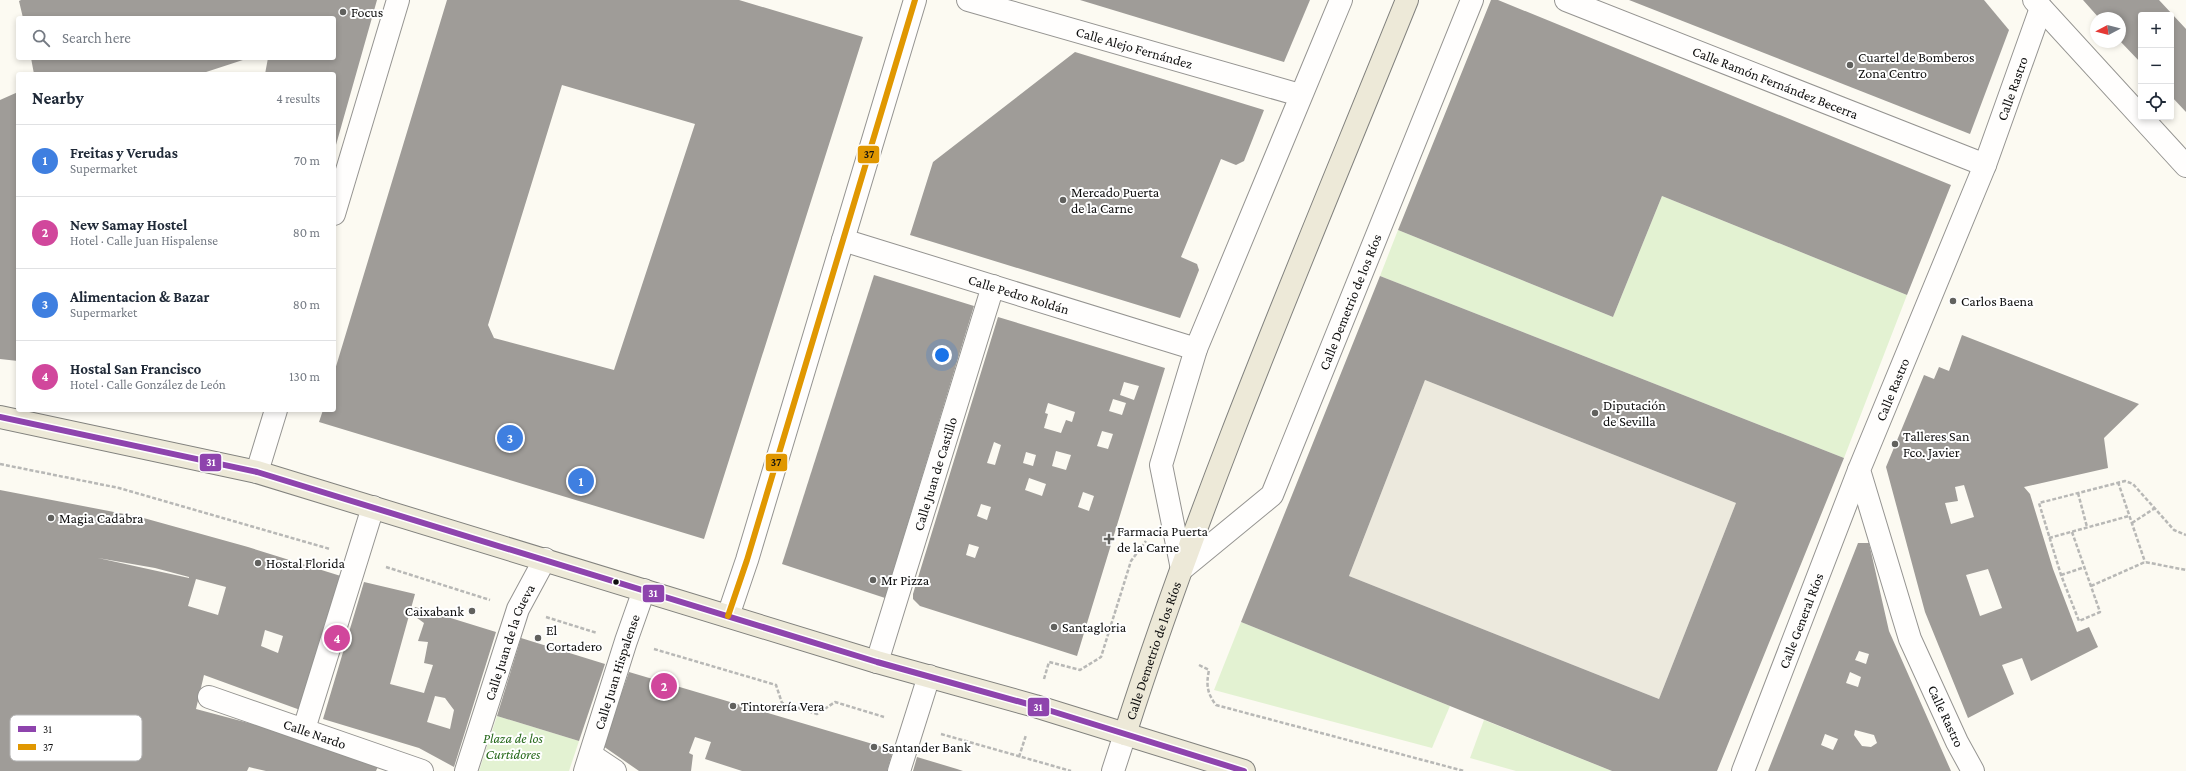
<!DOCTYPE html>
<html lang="en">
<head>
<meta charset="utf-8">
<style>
	:root { --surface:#fff; --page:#f2f2f3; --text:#1f2937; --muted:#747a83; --line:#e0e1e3; --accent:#61615e }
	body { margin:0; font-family:"Crimson Pro",serif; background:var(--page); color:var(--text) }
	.controls { position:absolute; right:12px; top:12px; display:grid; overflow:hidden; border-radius:4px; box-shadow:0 2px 6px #0003 }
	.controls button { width:36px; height:36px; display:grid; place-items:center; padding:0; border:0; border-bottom:1px solid var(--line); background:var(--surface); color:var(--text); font:20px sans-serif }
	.compass { position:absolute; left:2090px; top:12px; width:36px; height:36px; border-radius:50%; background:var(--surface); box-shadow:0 2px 6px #0003; rotate:263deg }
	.you { position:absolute; left:942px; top:355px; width:14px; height:14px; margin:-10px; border:3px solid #fff; border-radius:50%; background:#1a73e8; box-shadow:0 0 0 6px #1a73e833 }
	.badge { display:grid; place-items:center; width:26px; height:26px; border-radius:50%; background:var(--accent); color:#fff; font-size:13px; font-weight:700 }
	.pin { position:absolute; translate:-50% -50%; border:2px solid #fff; box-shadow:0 1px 4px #0006 }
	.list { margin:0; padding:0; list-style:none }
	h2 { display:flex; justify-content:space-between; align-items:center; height:52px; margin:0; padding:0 16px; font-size:17px }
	h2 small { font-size:13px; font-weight:400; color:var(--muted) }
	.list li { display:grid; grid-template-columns:26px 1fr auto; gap:12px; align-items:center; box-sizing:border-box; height:72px; padding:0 16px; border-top:1px solid var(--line) }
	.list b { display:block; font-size:15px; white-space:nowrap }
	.list p { margin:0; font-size:13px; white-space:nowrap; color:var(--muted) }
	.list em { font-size:13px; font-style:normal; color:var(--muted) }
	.icon { flex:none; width:22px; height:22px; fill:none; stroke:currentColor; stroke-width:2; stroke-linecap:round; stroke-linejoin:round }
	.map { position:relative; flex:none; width:2186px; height:771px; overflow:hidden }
	.search { position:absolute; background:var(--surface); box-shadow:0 2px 6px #0003; left:16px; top:16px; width:320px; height:44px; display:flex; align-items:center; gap:10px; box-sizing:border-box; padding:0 14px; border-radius:4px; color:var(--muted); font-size:15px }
	.panel { position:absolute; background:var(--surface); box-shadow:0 2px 6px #0003; left:16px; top:72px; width:320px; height:340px; border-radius:4px }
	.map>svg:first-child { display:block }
	.green { fill:#e3f2d2 }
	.plaza { fill:#ece9dd }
	.building { fill:#9f9c98; fill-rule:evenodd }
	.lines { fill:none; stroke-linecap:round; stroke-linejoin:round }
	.pedestrian-casing { stroke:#959491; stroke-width:24 }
	.minor-casing { stroke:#959491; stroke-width:24 }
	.primary-casing { stroke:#82827e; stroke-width:24 }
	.path { stroke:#b8b8b6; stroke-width:2.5; stroke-dasharray:4 2; stroke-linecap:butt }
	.pedestrian { stroke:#fffefd; stroke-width:22 }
	.minor { stroke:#fffefd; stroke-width:22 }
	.primary { stroke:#ede9d8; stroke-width:22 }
	.bus-1-casing { stroke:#fff; stroke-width:9 }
	.bus-2-casing { stroke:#fff; stroke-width:9 }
	.bus-1 { stroke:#8e44ad; stroke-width:6 }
	.bus-2 { stroke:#e09701; stroke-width:6 }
	.poi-dot { fill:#61615e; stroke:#fff; stroke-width:1.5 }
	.bus-dot { fill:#0e0e0e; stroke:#fff; stroke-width:1.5 }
	.labels { text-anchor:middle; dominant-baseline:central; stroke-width:4; stroke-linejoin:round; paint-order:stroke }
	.poi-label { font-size:14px; fill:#0e0e0e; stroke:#fff; text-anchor:start }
	.street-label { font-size:14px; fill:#0e0e0e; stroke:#fff }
	.park-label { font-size:14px; font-style:italic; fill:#27691b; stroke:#fff }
	.key { fill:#fff; stroke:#b7b7b7; stroke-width:1 }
	.key-label { font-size:11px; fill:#0e0e0e }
	.line-badge { stroke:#fff; stroke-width:1.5 }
	.badge-label { font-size:11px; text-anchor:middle; font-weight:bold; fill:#fff }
	.pale-badge-label { font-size:11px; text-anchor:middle; font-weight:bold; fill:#111 }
</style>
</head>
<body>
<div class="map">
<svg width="2186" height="771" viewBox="0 0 2186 771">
	<rect width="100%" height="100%" fill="#fcfaf2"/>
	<g class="green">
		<path d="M1662 196 1907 295 1844 458 1380 276 1398 230 1613 317Z"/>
		<path d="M1241 622 1450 706 1432 748 1214 690Z"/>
		<path d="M497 716 579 741 569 771H479Z"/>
		<path d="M1484 720 1612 771H1516L1470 758Z"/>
	</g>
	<path class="plaza" d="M1425 380 1736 503 1659 699 1349 576Z"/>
	<g class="building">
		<path d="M21 0H377L334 152V74H265L268 58H334V18H23L19 1Z"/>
		<path d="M447 0H739L863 37 704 539 319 422 323 410H334V373ZM562 85 695 124 614 370 494 338 488 325Z"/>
		<path d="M1080 0H1310L1284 62Z"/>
		<path d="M1491 0H1498L1951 185 1907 295 1662 196 1613 317 1398 230Z"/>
		<path d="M1629 0H1984L2009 30 1970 134Z"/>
		<path d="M2083 0H2159L2186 29V112L2171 96V15H2141V63L2120 41V18H2099Z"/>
		<path d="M1075 52 1264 110 1244 161 1236 165 1221 159 1181 257 1197 264 1199 270 1180 318 910 235 933 162Z"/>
		<path d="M31 58H249L200 74H34Z"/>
		<path d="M18 92V361L0 359V100Z"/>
		<path d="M874 275 974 306 885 598 782 564Z"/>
		<path d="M1380 276 1844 458 1717 771H1612L1241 622ZM1425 380 1736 503 1659 699 1349 576Z"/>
		<path d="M998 317 1165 368 1077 656 920 606 913 599V594ZM1124 382 1139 386 1134 400 1120 395ZM1113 399 1126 403 1122 415 1109 411ZM1048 403 1075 412 1072 422 1066 420 1061 433 1044 428 1048 414 1045 413ZM1102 431 1113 434 1108 449 1097 446ZM994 442 1001 445 995 465 987 463ZM1056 451 1071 455 1066 470 1052 466ZM1026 452 1036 455 1033 466 1023 463ZM1029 478 1046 484 1042 496 1025 490ZM1083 492 1094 496 1089 511 1078 507ZM981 504 991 507 987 520 977 516ZM969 544 979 547 975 558 966 555Z"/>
		<path d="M1962 335 2139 404 2104 438 2108 468 2024 487 2030 494 2053 569 2077 632 2089 627 2098 647 2031 681 2022 658 2002 665 2014 694 1968 718 1925 612 1886 467 1924 375 1934 379 1939 367 1949 371ZM1964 485 1974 517 1951 524 1945 503 1958 501 1955 487ZM1988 569 2002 608 1980 616 1966 575Z"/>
		<path d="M0 490 140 517 248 547 344 577 303 711 204 675 196 709 263 727 379 764 376 771H266L249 767 247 771H0ZM98 558 155 568 189 577V578ZM196 579 226 587 218 615 188 606ZM265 630 283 636 278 653 261 646Z"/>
		<path d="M1858 543H1869L1889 631 1951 771H1768ZM1859 651 1869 654 1866 664 1855 660ZM1850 672 1861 677 1858 687 1846 683ZM1855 730 1874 735 1877 743 1871 747 1862 746 1854 735ZM1825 734 1838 739 1833 750 1821 745Z"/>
		<path d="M364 582 415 594 390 684 424 693 433 665 424 663 428 642 418 641 424 623 413 615 415 607 496 632 454 767 419 748 323 719ZM435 696 445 698 454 710 450 729 427 722Z"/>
		<path d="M521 638 605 664 579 741 497 716Z"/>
		<path d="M629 672 893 750 887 771H742L705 759 711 742 695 737 689 753 693 755 691 771H639L603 746Z"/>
		<path d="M917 757 957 769 963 771H913Z"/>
	</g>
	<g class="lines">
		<defs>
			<g id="pedestrian">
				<path d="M334 214 398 0"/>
				<path d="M257 472 276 410"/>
			</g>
			<g id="minor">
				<path id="s1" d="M968 0 1300 95"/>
				<path id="s2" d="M1341 0 1196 349 1161 465 1182 569 1272 495 1472 0"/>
				<path id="s3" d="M1566 0 1985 165"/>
				<path d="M2034 0 2186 166"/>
				<path id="s4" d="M843 240 1196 349"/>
				<path d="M728 616 747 560 915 0"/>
				<path id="s5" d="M877 662 993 286"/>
				<path id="s6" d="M209 697 422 771"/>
				<path d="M304 729 373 507"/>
				<path d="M591 755 615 771"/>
				<path id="s7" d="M466 771 518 609 545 559"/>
				<path id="s8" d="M585 771 626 641 644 590"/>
				<path d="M899 771 929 676"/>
				<path d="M1113 771 1125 734"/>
				<path id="s9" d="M1743 771 1859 470"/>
				<path id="s10" d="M1973 771 1957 742 1910 639 1859 470 1985 165 2041 8"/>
			</g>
			<g id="primary">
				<path d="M0 417 257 472 877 662 1035 706 1244 771"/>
				<path id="s11" d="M1125 734C1205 484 1309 243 1407 0"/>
			</g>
		</defs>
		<use href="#pedestrian" class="pedestrian-casing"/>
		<use href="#minor" class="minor-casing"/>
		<use href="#primary" class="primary-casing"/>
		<g class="path">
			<path d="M0 464 119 488 330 549"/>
			<path d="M2118 482 2145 562"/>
			<path d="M2078 493 2087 527"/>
			<path d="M2132 523 2155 508"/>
			<path d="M2072 532 2100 612 2079 621 2061 575 2039 503 2125 481 2133 484 2174 530 2186 535"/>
			<path d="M2049 538 2129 516"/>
			<path d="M386 567 490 600"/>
			<path d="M2061 575 2085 567"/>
			<path d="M2091 586 2145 562 2186 570"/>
			<path d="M546 617 597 633"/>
			<path d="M654 649 776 685 782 703 817 714 835 702 884 717"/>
			<path d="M1199 665 1209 670C1206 685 1207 693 1216 705L1464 771"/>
			<path d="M1044 679 1049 662 1080 670 1101 657 1131 561 1146 541"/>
			<path d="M941 734 1071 771"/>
			<path d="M1019 757 1026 735"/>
		</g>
		<use href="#pedestrian" class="pedestrian"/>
		<use href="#minor" class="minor"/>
		<use href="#primary" class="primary"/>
		<defs>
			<path id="bus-1" d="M0 417 257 472 877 662 1035 706 1244 771"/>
			<path id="bus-2" d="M728 616 747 560 915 0"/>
		</defs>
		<use href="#bus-1" class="bus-1-casing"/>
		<use href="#bus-2" class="bus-2-casing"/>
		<use href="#bus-1" class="bus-1"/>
		<use href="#bus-2" class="bus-2"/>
	</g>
	<g class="poi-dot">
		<circle cx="343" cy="12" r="4"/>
		<circle cx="1850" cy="65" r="4"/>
		<circle cx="1063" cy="200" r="4"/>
		<circle cx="1953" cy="301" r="4"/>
		<circle cx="1595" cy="413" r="4"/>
		<circle cx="1895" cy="444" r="4"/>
		<circle cx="51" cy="518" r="4"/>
		<path d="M1107 533h4v4h4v4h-4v4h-4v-4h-4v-4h4z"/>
		<circle cx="258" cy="563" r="4"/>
		<circle cx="873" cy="580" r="4"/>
		<circle cx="472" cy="611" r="4"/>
		<circle cx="1054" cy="627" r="4"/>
		<circle cx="538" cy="638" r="4"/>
		<circle cx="733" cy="706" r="4"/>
		<circle cx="874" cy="747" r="4"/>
	</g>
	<circle class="bus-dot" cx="616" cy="582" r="3.5"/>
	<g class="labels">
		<g class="poi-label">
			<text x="351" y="12">Focus</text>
			<text x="1858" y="57">Cuartel de Bomberos<tspan x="1858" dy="16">Zona Centro</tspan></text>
			<text x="1071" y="192">Mercado Puerta<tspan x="1071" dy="16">de la Carne</tspan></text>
			<text x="1961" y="301">Carlos Baena</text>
			<text x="1603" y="405">Diputación<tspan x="1603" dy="16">de Sevilla</tspan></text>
			<text x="1903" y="436">Talleres San<tspan x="1903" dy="16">Fco. Javier</tspan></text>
			<text x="59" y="518">Magia Cadabra</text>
			<text x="1117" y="531">Farmacia Puerta<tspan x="1117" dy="16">de la Carne</tspan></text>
			<text x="266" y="563">Hostal Florida</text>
			<text x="881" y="580">Mr Pizza</text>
			<text x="464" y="611" text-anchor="end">Caixabank</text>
			<text x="1062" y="627">Santagloria</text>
			<text x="546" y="630">El<tspan x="546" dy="16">Cortadero</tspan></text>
			<text x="741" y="706">Tintorería Vera</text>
			<text x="882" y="747">Santander Bank</text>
		</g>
		<g class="street-label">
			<text stroke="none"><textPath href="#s1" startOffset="173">Calle Alejo Fernández</textPath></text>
			<text stroke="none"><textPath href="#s3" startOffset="225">Calle Ramón Fernández Becerra</textPath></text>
			<text stroke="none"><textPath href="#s10" startOffset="734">Calle Rastro</textPath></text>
			<text stroke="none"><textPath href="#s4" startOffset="184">Calle Pedro Roldán</textPath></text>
			<text stroke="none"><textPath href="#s2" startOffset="930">Calle Demetrio de los Ríos</textPath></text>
			<text stroke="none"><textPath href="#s10" startOffset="410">Calle Rastro</textPath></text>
			<text stroke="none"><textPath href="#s5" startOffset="197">Calle Juan de Castillo</textPath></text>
			<text stroke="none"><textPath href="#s9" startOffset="161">Calle General Ríos</textPath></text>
			<text stroke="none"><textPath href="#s7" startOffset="136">Calle Juan de la Cueva</textPath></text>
			<text stroke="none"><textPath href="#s11" startOffset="88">Calle Demetrio de los Ríos</textPath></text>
			<text stroke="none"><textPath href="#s8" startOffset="104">Calle Juan Hispalense</textPath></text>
			<text transform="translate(1946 716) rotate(65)">Calle Rastro</text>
			<text stroke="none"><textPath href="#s6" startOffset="112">Calle Nardo</textPath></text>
		</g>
		<g class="park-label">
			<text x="513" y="738">Plaza de los<tspan x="513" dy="16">Curtidores</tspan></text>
		</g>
	</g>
	<rect x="10" y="715" width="132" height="46" rx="6" class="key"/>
	<rect x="18" y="726" width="18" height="6" fill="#8e44ad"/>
	<rect x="18" y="744" width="18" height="6" fill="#e09701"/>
	<g class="key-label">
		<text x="43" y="733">31</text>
		<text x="43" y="751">37</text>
	</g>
	<g class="line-badge">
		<rect x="857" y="145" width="23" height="19" rx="4" fill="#e09701"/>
		<rect x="199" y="453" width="23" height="19" rx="4" fill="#8e44ad"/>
		<rect x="765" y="453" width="23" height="19" rx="4" fill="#e09701"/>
		<rect x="642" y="584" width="23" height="19" rx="4" fill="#8e44ad"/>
		<rect x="1027" y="697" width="23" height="20" rx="4" fill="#8e44ad"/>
	</g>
	<g class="badge-label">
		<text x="211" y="466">31</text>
		<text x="653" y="597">31</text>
		<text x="1038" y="711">31</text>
	</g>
	<g class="pale-badge-label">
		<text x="869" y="158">37</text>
		<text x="776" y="466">37</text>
	</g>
</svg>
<div class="controls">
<button>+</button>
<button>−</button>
<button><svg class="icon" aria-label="locate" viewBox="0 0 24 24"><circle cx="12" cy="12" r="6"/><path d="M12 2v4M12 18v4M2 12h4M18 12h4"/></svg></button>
</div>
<svg class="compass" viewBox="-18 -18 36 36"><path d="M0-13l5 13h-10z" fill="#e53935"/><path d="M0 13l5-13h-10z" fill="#747a83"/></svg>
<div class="you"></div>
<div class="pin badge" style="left:581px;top:481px;background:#3f7fe0">1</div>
<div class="pin badge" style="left:664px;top:686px;background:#d1479c">2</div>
<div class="pin badge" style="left:510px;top:438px;background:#3f7fe0">3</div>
<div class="pin badge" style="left:337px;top:638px;background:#d1479c">4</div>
<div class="search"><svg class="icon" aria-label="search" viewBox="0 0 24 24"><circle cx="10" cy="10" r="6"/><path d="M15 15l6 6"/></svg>Search here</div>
<section class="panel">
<h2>Nearby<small>4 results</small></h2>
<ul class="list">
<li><span class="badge" style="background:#3f7fe0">1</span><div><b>Freitas y Verudas</b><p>Supermarket</p></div><em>70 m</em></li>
<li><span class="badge" style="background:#d1479c">2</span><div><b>New Samay Hostel</b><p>Hotel · Calle Juan Hispalense</p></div><em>80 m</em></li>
<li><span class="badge" style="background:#3f7fe0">3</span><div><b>Alimentacion &amp; Bazar</b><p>Supermarket</p></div><em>80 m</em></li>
<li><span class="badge" style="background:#d1479c">4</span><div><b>Hostal San Francisco</b><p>Hotel · Calle González de León</p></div><em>130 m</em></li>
</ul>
</section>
</div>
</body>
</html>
